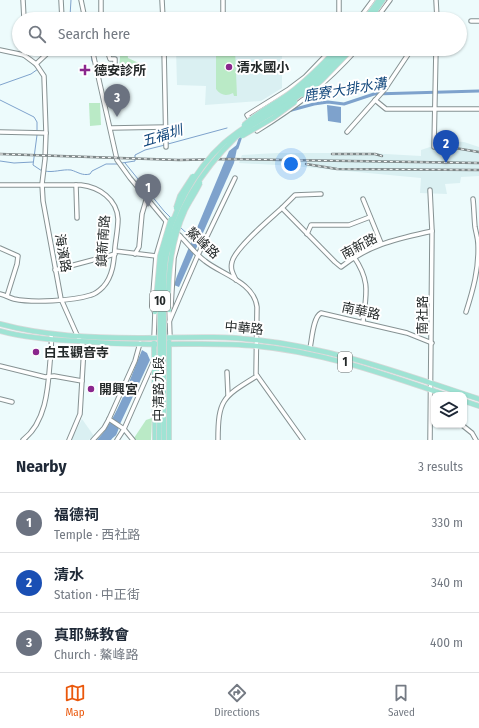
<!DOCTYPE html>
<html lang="en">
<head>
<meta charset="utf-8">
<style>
	:root { --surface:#fff; --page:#f6f6f7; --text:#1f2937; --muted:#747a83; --line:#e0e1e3; --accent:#ea580c }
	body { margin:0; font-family:"Fira Sans Condensed","Noto Sans TC",sans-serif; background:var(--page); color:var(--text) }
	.controls { position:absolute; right:12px; bottom:12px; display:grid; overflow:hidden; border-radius:8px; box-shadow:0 1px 3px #0004 }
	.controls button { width:36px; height:36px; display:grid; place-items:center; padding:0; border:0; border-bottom:1px solid var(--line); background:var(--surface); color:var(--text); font:20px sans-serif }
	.you { position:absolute; left:291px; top:164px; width:14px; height:14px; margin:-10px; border:3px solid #fff; border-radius:50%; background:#1a73e8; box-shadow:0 0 0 6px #1a73e833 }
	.badge { display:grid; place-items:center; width:26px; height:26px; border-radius:50%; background:var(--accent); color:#fff; font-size:13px; font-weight:700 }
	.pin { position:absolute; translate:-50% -33px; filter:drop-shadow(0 1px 2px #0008) }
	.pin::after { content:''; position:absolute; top:21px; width:14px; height:12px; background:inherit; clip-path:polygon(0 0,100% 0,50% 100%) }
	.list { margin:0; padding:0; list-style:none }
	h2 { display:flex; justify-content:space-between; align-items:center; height:52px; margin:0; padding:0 16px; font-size:17px }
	h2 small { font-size:13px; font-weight:400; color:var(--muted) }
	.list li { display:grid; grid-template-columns:26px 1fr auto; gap:12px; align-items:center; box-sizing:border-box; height:60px; padding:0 16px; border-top:1px solid var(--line) }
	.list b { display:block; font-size:15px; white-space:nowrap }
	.list p { margin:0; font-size:13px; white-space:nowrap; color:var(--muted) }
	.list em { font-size:13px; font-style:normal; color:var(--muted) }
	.icon { flex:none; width:22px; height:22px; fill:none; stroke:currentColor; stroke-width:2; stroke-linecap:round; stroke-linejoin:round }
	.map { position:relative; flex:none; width:479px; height:440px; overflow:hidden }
	.search { position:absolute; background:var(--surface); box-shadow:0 1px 3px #0004; left:12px; right:12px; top:12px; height:44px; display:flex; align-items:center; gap:10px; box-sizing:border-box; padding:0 14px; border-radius:22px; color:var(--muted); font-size:15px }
	.sheet { height:232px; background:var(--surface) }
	nav { display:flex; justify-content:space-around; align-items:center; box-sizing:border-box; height:56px; border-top:1px solid var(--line); background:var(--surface); font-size:11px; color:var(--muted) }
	nav a { display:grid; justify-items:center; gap:2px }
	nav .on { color:var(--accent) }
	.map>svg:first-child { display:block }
	.built { fill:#daf0f2 }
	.green { fill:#baeac6 }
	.water { fill:#7ea2cc }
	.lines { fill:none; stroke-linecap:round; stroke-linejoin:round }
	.stream { stroke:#7ea2cc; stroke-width:1 }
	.canal { stroke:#7ea2cc; stroke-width:3 }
	.minor-casing { stroke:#869293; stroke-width:5.5 }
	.major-casing { stroke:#d8d8d8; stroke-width:6 }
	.minor { stroke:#fff; stroke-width:3.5 }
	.major { stroke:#9fe3d4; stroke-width:4.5 }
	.rail-casing { stroke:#7e8788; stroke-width:2.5 }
	.rail { stroke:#fff; stroke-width:1; stroke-dasharray:3; stroke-linecap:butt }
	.major-bridge-casing { stroke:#d8d8d8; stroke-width:6; stroke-linecap:butt }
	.major-bridge { stroke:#9fe3d4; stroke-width:4.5 }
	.poi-dot { fill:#8a268d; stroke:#fff; stroke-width:1.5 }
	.labels { text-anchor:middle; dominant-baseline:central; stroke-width:4; stroke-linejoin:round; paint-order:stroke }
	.shield { fill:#fff; stroke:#666969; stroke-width:1 }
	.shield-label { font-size:12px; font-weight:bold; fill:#242929 }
	.poi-label { font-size:13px; font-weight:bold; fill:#242929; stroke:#fff; text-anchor:start }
	.street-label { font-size:13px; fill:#242929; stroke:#fff }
	.water-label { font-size:14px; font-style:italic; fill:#14497d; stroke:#fff }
</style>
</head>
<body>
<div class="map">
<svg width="479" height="440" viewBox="0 0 479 440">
	<rect width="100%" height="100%" fill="#edfbfc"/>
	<g class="built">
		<path d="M176 49H282V88L261 101 205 105 206 86 177 85Z"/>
		<path d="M445 141 464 142 479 147V176L461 177 460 183 445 184 447 194 420 193 421 178 294 166 239 163 242 155 277 153H368L421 156V150L430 147H445Z"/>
		<path d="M82 419 94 436 89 440H71Z"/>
	</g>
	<g class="green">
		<path d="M118 49H127L128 58 143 65 137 77 119 67 120 57Z"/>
		<path d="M216 49H235L237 96H234L233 93C227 96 221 96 216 89Z"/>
		<path d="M89 103H100L101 125 90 126Z"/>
		<path d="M152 418 151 440H135L134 438 146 420Z"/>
	</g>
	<g class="water">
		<path d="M327 105 341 107V123L328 121Z"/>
		<path d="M238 144 234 163 179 287 174 285 177 276 229 151Z"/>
		<path d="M142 350 147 353 150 360 120 424 111 440H97C118 418 130 378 142 350Z"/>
	</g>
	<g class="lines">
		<g class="stream">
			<path d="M67 19 70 16 71 0"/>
			<path d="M91 54 92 61"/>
			<path d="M0 85 31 74 38 69"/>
			<path d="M0 100 34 117 37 122V132"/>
			<path d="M37 135 33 165 42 171"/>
			<path d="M168 144 227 128"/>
			<path d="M0 161 14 163 33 162"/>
			<path d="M122 163 135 161V155L145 150 165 145"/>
			<path d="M125 163 164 211 170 217"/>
			<path d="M45 171C53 173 62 169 71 170 78 172 82 176 90 174L92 171 106 164H119"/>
			<path d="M181 228 193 239"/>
		</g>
		<g class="canal">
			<path d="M288 111 314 104 328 102 344 104 374 94 479 91"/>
			<path d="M237 148 241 136 242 135"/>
			<path d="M108 440 115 434 117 429"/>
		</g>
		<defs>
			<g id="minor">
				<path d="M23 0 24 19"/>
				<path d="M61 0 62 19"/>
				<path d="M81 0 85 19"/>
				<path d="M101 0V19"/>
				<path d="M162 0 163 19"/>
				<path d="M223 0V19"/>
				<path d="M339 0V19"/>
				<path d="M436 0 437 19"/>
				<path d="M359 19 373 0"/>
				<path d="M376 19 390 0"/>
				<path d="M471 21H479"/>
				<path d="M92 49 117 160 130 178 170 226"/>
				<path d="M164 49 166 147"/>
				<path d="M0 50 24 55 36 64 44 76 46 133 45 159 42 184 43 201 61 299 77 335 84 347 80 414 69 440"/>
				<path d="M93 54 107 50 110 59H115V67"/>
				<path d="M24 55V49"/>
				<path d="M36 64 52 49"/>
				<path d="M375 100 386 109H479"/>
				<path d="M251 121 247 115 289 89 305 77 332 49"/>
				<path d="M255 126 257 131C297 106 326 84 357 49"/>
				<path d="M111 128 166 127"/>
				<path d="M0 132 46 133"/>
				<path d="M347 132 385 89 409 53 416 49H430"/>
				<path d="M434 147 436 49"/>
				<path d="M0 185H81C99 187 117 199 118 219 118 228 116 238 115 247 114 261 113 276 103 287 100 290 95 294 91 295 73 301 32 303 14 299 10 298 5 295 0 294"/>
				<path d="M76 185 77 218"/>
				<path d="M430 190 432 231 430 440"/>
				<path d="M363 199 381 243"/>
				<path d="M282 208 295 195 321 194"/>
				<path d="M176 232C186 241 194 253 205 261 221 274 254 282 257 307L256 374 303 440"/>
				<path d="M307 234 311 225H349L370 217"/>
				<path d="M0 248 18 256 17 264 7 296"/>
				<path d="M115 251 156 256"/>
				<path d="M135 254 139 247 142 214 147 197"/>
				<path d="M354 257C371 282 366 294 363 322"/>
				<path d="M55 270 115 254"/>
				<path d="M236 280C233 274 230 269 232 262 235 248 270 219 282 208L335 262 341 267C370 244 397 239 432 231"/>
				<path d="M466 312C473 290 479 269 478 245 478 238 476 233 475 227 474 217 474 208 473 199"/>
				<path d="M155 313 152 306 156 256 166 222"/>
				<path d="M169 322 198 255 235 178"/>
				<path d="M154 337 155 312"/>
				<path d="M170 337 169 310 171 306 174 258 180 236"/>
				<path d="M310 348C312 339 313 317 321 313L407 333 432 343"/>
				<path d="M0 366 45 377 54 376 82 381"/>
				<path d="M227 372 228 395"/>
				<path d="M0 399 12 402"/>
				<path d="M109 419 124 429 133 440"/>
				<path d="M462 425 472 433 476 440"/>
				<path d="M23 440C46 422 48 389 50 362 51 353 52 343 51 334"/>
				<path d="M93 440 104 428 109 419 135 361 140 343"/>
				<path d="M117 440 124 429 153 363"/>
				<path d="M218 440C218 399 223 397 257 376"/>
			</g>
			<g id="major">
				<path d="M365 19 379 0"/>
				<path d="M370 19 383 0"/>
				<path d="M0 324C44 336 92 338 138 338 178 338 217 335 257 340 333 348 406 375 479 399"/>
				<path d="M0 331C26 338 51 340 78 341 99 343 120 344 141 344 180 345 218 342 256 346 322 352 384 374 446 395"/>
				<path d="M154 343 155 440"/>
				<path d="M464 401 479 406"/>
				<path d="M169 440V342"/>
			</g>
		</defs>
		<use href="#minor" class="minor-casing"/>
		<use href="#major" class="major-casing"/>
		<use href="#minor" class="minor"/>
		<use href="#major" class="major"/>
		<defs>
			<g id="rail">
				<path d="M455 148 479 152"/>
				<path d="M0 154 179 160 230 159 479 163"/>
				<path d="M332 154H375L382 156"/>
				<path d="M306 164 337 169 479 170"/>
			</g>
		</defs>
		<use href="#rail" class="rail-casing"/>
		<use href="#rail" class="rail"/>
		<defs>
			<g id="major-bridge">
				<path d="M304 95 322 80 352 49"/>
				<path d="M244 125C258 112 275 104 290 93 307 80 322 65 337 49"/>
				<path d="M242 136 273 118 295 102"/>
				<path d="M176 208 180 196 193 176"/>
				<path d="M169 310 168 306C168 272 171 241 185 210 190 200 196 192 200 183"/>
				<path d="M155 312 160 256 171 219"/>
				<path d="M159 440C160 406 160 371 160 337 160 310 159 282 163 256 171 214 193 171 224 143 242 127 264 115 284 102 305 87 325 69 342 49"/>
				<path d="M164 440C164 406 164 371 164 337 164 313 162 282 166 258 176 210 201 171 236 137 252 123 272 114 289 103 311 88 330 69 347 49"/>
			</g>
		</defs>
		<use href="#major-bridge" class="major-bridge-casing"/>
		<use href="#major-bridge" class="major-bridge"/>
	</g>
	<g class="poi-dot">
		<circle cx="229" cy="67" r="4"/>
		<path d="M83 64h4v4h4v4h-4v4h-4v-4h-4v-4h4z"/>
		<circle cx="36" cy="352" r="4"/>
		<circle cx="91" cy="389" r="4"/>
	</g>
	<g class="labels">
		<g class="shield">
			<rect x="150" y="291" width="20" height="20" rx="3"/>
			<rect x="338" y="352" width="14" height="20" rx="3"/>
		</g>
		<g class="shield-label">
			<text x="160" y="301">10</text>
			<text x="345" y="362">1</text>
		</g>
		<g class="poi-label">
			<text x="237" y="67">清水國小</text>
			<text x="94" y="70">德安診所</text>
			<text x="44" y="352">白玉觀音寺</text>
			<text x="99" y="389">開興宮</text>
		</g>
		<g class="street-label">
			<text transform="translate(103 241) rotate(-86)">鎮新南路</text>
			<text transform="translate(203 243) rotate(42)">鰲峰路</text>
			<text transform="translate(359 246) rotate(-28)">南新路</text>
			<text transform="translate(63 253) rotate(80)">海濱路</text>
			<text transform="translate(361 311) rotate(12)">南華路</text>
			<text transform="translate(422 315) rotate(-90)">南社路</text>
			<text transform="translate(244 328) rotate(5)">中華路</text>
			<text transform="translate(158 389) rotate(-90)">中清路九段</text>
		</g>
		<g class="water-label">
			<text transform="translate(345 90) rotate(-9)">鹿寮大排水溝</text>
			<text transform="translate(162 136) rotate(-17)">五福圳</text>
		</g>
	</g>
</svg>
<div class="controls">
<button><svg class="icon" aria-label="layers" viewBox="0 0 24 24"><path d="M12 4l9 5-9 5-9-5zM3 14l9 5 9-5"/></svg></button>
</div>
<div class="you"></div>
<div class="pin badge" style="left:148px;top:207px;background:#6b7280">1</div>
<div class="pin badge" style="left:446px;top:163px;background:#1a4fb4">2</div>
<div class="pin badge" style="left:117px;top:117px;background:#6b7280">3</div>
<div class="search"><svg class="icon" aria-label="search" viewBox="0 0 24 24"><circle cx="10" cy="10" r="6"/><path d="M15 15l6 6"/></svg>Search here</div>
</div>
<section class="sheet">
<h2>Nearby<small>3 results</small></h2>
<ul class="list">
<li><span class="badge" style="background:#6b7280">1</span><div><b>福德祠</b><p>Temple · 西社路</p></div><em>330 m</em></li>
<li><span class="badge" style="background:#1a4fb4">2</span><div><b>清水</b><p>Station · 中正街</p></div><em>340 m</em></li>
<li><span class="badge" style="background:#6b7280">3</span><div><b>真耶穌教會</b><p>Church · 鰲峰路</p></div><em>400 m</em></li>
</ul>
</section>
<nav>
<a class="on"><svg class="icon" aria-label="map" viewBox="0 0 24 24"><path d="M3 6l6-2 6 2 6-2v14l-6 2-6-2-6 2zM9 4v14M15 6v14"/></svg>Map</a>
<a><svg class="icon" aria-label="directions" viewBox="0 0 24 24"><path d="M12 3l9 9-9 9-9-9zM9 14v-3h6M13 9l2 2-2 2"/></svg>Directions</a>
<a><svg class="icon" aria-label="saved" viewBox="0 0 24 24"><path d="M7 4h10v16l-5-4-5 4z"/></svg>Saved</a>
</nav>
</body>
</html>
